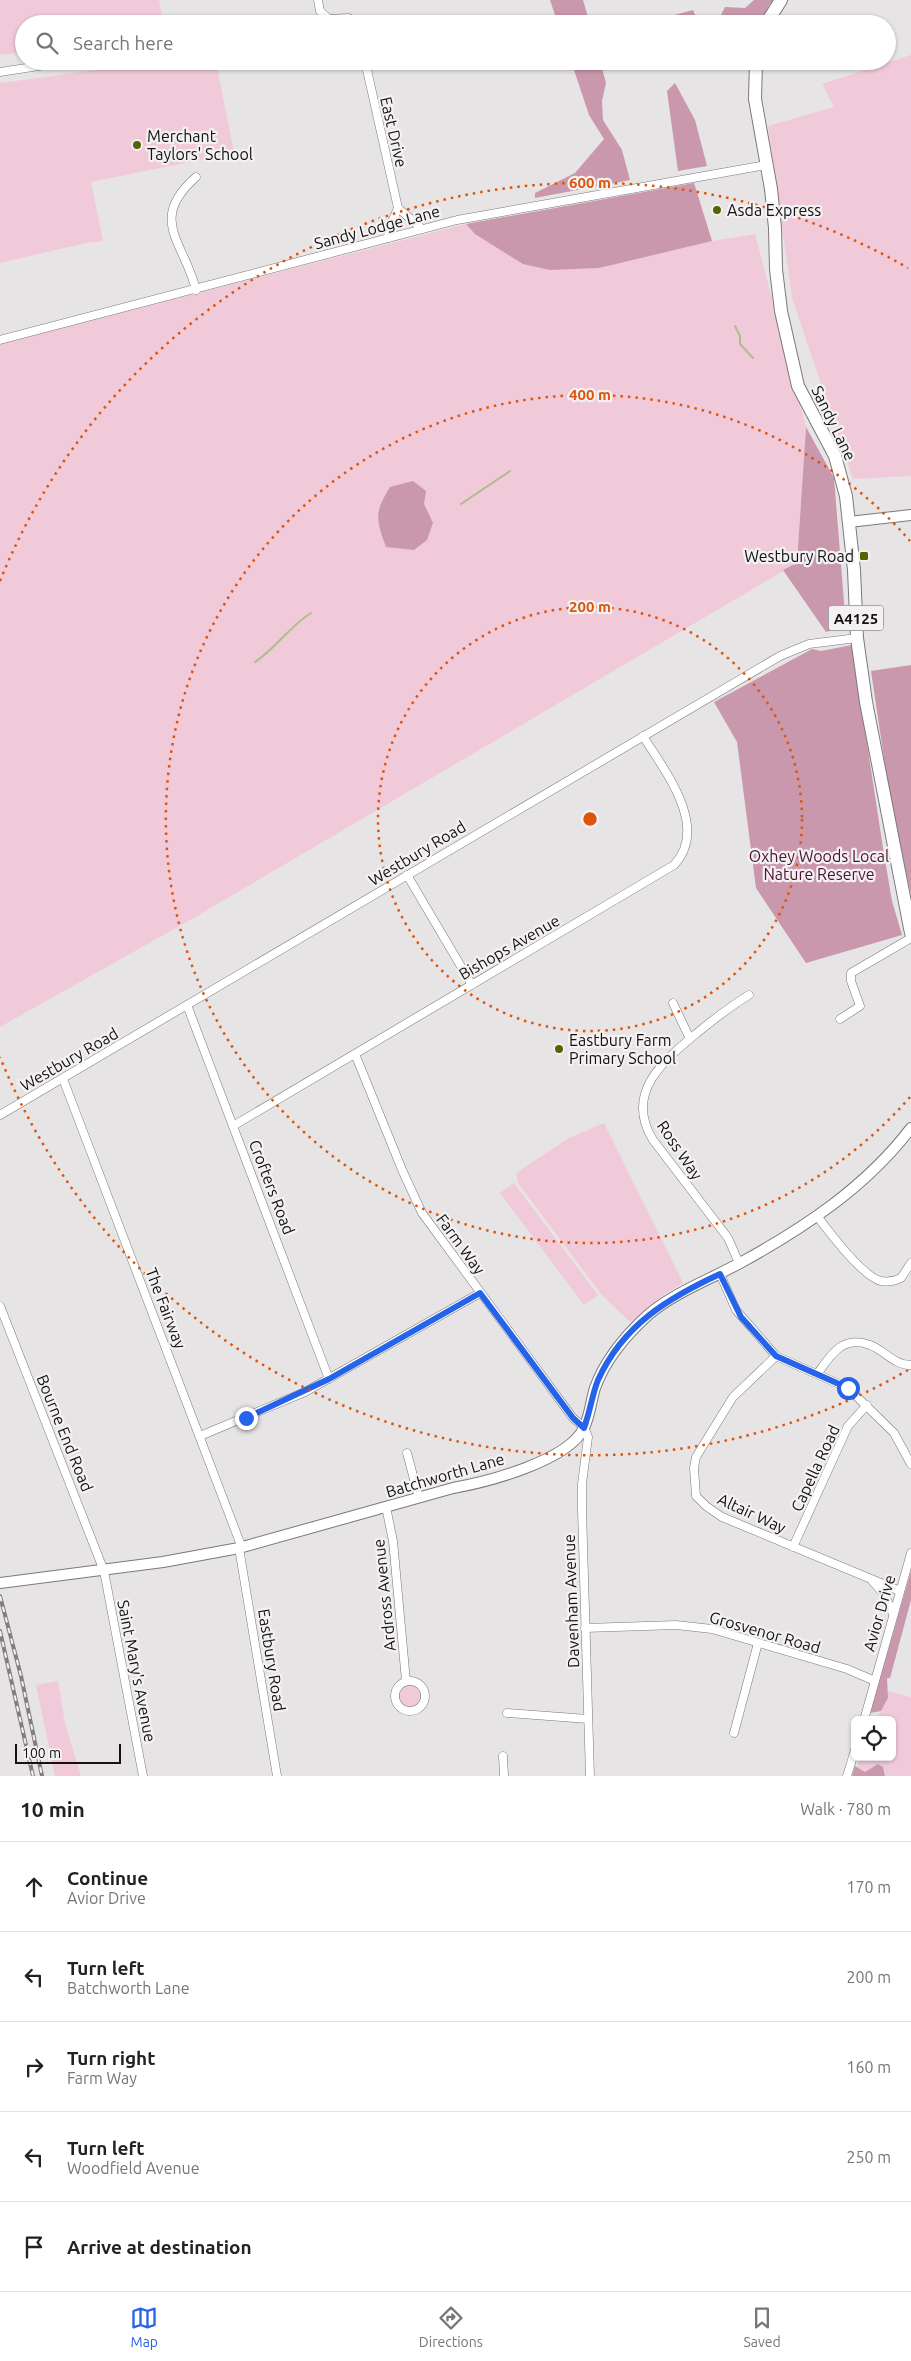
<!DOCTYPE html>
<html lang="en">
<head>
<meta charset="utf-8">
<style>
	:root { --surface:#fff; --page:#f6f6f6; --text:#222; --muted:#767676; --line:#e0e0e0; --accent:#2563eb }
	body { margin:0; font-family:Ubuntu,sans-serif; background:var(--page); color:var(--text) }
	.controls { position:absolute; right:15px; bottom:15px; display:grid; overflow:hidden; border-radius:8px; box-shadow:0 1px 4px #0004 }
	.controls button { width:45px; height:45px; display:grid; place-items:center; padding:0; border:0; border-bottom:1px solid var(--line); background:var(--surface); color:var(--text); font:25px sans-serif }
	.scale { position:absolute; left:15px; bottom:12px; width:106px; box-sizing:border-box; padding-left:5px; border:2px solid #131112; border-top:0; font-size:14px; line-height:18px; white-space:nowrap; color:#131112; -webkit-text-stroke:4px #f4f1f2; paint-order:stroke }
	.stop { position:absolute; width:15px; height:15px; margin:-11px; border:4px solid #2563eb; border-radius:50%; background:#fff }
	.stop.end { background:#2563eb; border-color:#fff; box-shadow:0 1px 5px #0008 }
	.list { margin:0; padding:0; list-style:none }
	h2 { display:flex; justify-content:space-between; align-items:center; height:65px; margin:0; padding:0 20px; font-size:21px }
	h2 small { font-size:16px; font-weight:400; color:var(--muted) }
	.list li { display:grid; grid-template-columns:32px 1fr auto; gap:15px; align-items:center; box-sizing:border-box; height:90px; padding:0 20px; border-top:1px solid var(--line) }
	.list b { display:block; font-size:19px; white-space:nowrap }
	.list p { margin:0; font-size:16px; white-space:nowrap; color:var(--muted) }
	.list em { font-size:16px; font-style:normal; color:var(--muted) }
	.icon { flex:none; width:28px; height:28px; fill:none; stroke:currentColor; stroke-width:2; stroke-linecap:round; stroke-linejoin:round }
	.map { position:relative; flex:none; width:911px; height:1776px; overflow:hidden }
	.search { position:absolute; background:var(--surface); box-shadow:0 1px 4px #0004; left:15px; right:15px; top:15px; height:55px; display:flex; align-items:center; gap:12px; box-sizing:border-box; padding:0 18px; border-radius:28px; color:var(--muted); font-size:19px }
	.sheet { height:515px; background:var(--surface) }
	nav { display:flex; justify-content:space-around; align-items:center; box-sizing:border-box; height:70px; border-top:1px solid var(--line); background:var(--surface); font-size:14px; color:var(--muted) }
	nav a { display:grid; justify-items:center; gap:2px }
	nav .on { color:var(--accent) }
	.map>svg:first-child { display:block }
	.green { fill:#f1cad9 }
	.forest { fill:#c998ac }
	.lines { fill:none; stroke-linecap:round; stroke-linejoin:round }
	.stream { stroke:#b1bb8d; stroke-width:2 }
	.minor-casing { stroke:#7b7879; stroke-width:9 }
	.tertiary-casing { stroke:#7b7879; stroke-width:12 }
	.primary-casing { stroke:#7b7879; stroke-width:14 }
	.minor { stroke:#fff; stroke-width:8 }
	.tertiary { stroke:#fff; stroke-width:10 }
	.primary { stroke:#fff; stroke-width:12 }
	.rail-casing { stroke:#807e7f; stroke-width:4 }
	.rail { stroke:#f4f1f2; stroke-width:2; stroke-dasharray:5.5; stroke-linecap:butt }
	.route { stroke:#2563eb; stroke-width:6 }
	.ring { fill:none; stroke:#dd550c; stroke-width:2.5; stroke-dasharray:2.5 5 }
	.poi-dot { fill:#576305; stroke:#f4f1f2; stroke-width:2 }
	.labels { text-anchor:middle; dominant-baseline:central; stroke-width:4.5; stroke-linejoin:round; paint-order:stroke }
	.shield { fill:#f4f1f2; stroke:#565455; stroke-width:1 }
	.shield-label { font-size:15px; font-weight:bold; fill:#131112 }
	.street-label { font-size:16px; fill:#131112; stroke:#f4f1f2 }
	.poi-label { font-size:16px; fill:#131112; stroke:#f4f1f2; text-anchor:start }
	.park-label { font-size:16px; fill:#4d1231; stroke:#f4f1f2 }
	.centre { fill:#dd550c; stroke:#f4f1f2; stroke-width:2.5 }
	.ring-label { font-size:15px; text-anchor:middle; font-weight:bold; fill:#dd550c; stroke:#f4f1f2; stroke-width:4.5; stroke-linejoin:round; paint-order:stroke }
</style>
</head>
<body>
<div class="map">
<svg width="911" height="1776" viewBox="0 0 911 1776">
	<rect width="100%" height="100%" fill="#e7e4e5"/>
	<g class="green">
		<path d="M0 0H159L164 24H24V52L0 55Z"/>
		<path d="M911 55V476L853 479 792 298 768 126 834 107 822 84Z"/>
		<path d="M164 61H216L234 153 91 182 103 241 86 243 0 263V83Z"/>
		<path d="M694 183 712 241 755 234 806 427 797 563 192 919 0 1027V344L466 224Z"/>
		<path d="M604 1123 683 1283 665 1294 630 1322 601 1294 518 1183 516 1173 569 1138Z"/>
		<path d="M514 1183 598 1295 584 1305 500 1193Z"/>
		<path d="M58 1681 65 1723 81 1776H55L36 1685Z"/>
		<circle cx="409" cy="1697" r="12"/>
		<path d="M887 1691 911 1697V1776H885V1771L879 1764 865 1773 857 1767 860 1757H892V1720H876L888 1698Z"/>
	</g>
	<g class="forest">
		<path d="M550 0H583L590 24H558Z"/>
		<path d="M754 0H774L769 5 762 24H723L721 15 725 7 745 8Z"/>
		<path d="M693 10 699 24H656V20Z"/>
		<path d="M571 61H600L606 83 602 101 603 120 622 150 630 180 535 198V193L575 173 604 139 589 115Z"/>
		<path d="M675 83 695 120 707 166 678 171 667 91Z"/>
		<path d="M694 183 712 241 599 268 550 270 523 264 475 234 466 224Z"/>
		<path d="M806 427 834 478 846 627 826 632 783 570 797 563Z"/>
		<path d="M413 481 426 491 424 504 433 523 427 540 414 550 386 547C376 519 374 513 390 487Z"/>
		<path d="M852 645 883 848 892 901 902 935 806 963 756 888 737 742 714 702 812 649 821 651Z"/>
		<path d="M911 665V895L890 798 871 671Z"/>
		<path d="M911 1571V1600L890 1678H887L888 1698 881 1711 870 1713Z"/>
		<path d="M878 1764 883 1767 885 1776H852L855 1766 865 1772Z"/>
	</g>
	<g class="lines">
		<g class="stream">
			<path d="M735 326 740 336V344L753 358"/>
			<path d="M461 504 510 471"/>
			<path d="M255 662C276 648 290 626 311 613"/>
		</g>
		<defs>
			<g id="minor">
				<path d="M318 0 320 11 329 19 349 18 358 24"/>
				<path d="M365 61 398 208 422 229"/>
				<path d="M0 72 71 61"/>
				<path d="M388 238 389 229 398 208"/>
				<path d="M196 290C185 243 147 220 196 177"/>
				<path d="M0 340 457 220 766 165"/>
				<path d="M407 875 472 985"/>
				<path d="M673 1003 690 1039"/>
				<path d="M187 1005 329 1379"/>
				<path d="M840 1019 860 1006 851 981V973L911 938"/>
				<path d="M355 1054 403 1172 422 1213 573 1418 584 1427 588 1437 582 1484V1510L590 1776"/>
				<path d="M63 1079 242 1548"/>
				<path d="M0 1115 780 656 809 644 857 638"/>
				<path d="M233 1126 674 865C710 827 664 770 643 736"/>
				<path d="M817 1216C829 1232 863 1277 881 1281 887 1282 895 1281 901 1278L911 1263"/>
				<path d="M739 1263 728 1238 653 1140C624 1093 663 1061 697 1033 714 1019 731 1006 749 995"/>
				<path d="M720 1274 736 1310 776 1356 848 1388 894 1433 911 1464"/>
				<path d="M0 1306 104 1571 143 1776"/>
				<path d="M776 1356 733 1397 696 1457 694 1468 696 1496 706 1506 722 1517 900 1591"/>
				<path d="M818 1373C831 1354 843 1335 870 1345 886 1351 893 1365 911 1365"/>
				<path d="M200 1436 305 1392 480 1293"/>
				<path d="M407 1453 419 1498"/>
				<path d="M386 1507 393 1541 406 1681"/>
				<path d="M793 1547 848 1426 867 1405"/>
				<path d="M239 1548 277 1776"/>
				<path d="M873 1582 885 1595 893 1614"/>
				<path d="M585 1628 676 1625 712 1629 847 1669 875 1681"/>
				<circle cx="410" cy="1696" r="15"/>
				<path d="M507 1713 588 1719"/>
				<path d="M864 1720 911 1553"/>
				<path d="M734 1733 758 1643"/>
				<path d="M503 1756 504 1776"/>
				<path d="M847 1776 855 1750"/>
			</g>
			<g id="tertiary">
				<path d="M849 522 911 515"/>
				<path d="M0 1583 163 1562 239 1548 453 1488C487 1482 568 1461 584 1428 590 1415 591 1401 595 1388 605 1360 627 1334 648 1315 675 1292 709 1280 740 1263 804 1228 866 1187 911 1128"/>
			</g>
			<g id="primary">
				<path d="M766 24 781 0"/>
				<path d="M756 61 755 99 771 189 775 228 776 269 781 311 798 386 835 456 846 496 854 570 857 638 866 702 911 933"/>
			</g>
		</defs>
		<use href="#minor" class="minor-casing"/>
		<use href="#tertiary" class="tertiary-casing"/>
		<use href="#primary" class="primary-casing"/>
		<use href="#minor" class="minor"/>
		<use href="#tertiary" class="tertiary"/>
		<use href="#primary" class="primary"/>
		<defs>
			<g id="rail">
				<path d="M0 1596 21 1676 42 1776"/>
				<path d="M0 1631 33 1776"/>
			</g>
		</defs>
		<use href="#rail" class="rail-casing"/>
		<use href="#rail" class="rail"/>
	</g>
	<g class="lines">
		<path class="route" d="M246 1418 329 1379 480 1293 573 1418 584 1428C590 1412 592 1395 598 1380 623 1325 668 1298 720 1274L741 1317 776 1356 848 1388"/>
	</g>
	<g class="ring">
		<circle cx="590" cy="819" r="212"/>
		<path d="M910 1097A424 424 0 1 1 910 541"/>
		<path d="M908 1370A636 636 0 0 1 0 1057M0 581A636 636 0 0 1 908 268"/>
	</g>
	<g class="poi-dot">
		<circle cx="137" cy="145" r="5"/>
		<circle cx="717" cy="210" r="5"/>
		<rect x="859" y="551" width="10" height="10" rx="2.5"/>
		<circle cx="559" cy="1049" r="5"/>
	</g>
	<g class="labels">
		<rect class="shield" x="828.5" y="605.5" width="55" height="25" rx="4"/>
		<g class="shield-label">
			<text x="856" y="618">A4125</text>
		</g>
		<g class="street-label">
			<text transform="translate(394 132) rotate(77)">East Drive</text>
			<text transform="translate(377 227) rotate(-15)">Sandy Lodge Lane</text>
			<text transform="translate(834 423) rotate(64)">Sandy Lane</text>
			<text transform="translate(417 853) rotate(-31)">Westbury Road</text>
			<text transform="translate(509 947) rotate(-30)">Bishops Avenue</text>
			<text transform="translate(69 1059) rotate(-30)">Westbury Road</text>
			<text transform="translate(680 1150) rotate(56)">Ross Way</text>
			<text transform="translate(272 1187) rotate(69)">Crofters Road</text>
			<text transform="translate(461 1244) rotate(54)">Farm Way</text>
			<text transform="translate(166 1308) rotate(69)">The Fairway</text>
			<text transform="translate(65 1433) rotate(68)">Bourne End Road</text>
			<text transform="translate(815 1468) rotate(-65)">Capella Road</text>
			<text transform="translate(445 1475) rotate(-16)">Batchworth Lane</text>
			<text transform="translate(752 1513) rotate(25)">Altair Way</text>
			<text transform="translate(384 1595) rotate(-96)">Ardross Avenue</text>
			<text transform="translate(571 1601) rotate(-92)">Davenham Avenue</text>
			<text transform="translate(879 1613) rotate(-74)">Avior Drive</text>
			<text transform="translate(765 1632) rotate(16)">Grosvenor Road</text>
			<text transform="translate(272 1660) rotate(81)">Eastbury Road</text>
			<text transform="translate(137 1671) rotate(79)">Saint Mary's Avenue</text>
		</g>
		<g class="poi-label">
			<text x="147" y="136">Merchant<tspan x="147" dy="18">Taylors' School</tspan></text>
			<text x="727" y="210">Asda Express</text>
			<text x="854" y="556" text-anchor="end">Westbury Road</text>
			<text x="569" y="1040">Eastbury Farm<tspan x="569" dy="18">Primary School</tspan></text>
		</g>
		<g class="park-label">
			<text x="819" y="856">Oxhey Woods Local<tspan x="819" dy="18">Nature Reserve</tspan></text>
		</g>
	</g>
	<circle cx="590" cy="819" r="8" class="centre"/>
	<g class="ring-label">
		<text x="590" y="188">600 m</text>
		<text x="590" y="400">400 m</text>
		<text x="590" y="612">200 m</text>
	</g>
</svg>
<div class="controls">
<button><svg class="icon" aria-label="locate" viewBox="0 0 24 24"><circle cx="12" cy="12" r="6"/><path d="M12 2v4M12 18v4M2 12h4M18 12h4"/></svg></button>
</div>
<div class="scale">100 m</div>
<div class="stop" style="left:848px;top:1388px"></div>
<div class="stop end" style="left:246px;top:1418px"></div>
<div class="search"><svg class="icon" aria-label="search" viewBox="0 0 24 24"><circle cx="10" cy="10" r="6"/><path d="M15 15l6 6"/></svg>Search here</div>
</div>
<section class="sheet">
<h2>10 min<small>Walk · 780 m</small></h2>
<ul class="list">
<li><svg class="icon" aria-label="ahead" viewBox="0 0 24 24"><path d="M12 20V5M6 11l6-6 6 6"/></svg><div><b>Continue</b><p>Avior Drive</p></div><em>170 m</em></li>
<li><svg class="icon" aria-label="left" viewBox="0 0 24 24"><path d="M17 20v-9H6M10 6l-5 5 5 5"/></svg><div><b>Turn left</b><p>Batchworth Lane</p></div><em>200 m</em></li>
<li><svg class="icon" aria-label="right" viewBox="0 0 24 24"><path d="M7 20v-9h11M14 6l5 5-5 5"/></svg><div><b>Turn right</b><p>Farm Way</p></div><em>160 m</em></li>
<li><svg class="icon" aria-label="left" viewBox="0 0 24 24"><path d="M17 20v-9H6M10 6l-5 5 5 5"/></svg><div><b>Turn left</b><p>Woodfield Avenue</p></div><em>250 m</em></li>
<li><svg class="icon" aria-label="arrive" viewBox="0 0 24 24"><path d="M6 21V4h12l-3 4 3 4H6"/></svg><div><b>Arrive at destination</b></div></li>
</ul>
</section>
<nav>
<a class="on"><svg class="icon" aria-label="map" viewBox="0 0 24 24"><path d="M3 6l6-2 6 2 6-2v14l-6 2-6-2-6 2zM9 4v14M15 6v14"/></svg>Map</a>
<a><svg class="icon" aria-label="directions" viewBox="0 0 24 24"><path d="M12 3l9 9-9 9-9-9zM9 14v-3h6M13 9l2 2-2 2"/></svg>Directions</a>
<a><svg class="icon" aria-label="saved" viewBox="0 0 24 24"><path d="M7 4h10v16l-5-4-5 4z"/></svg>Saved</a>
</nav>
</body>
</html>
